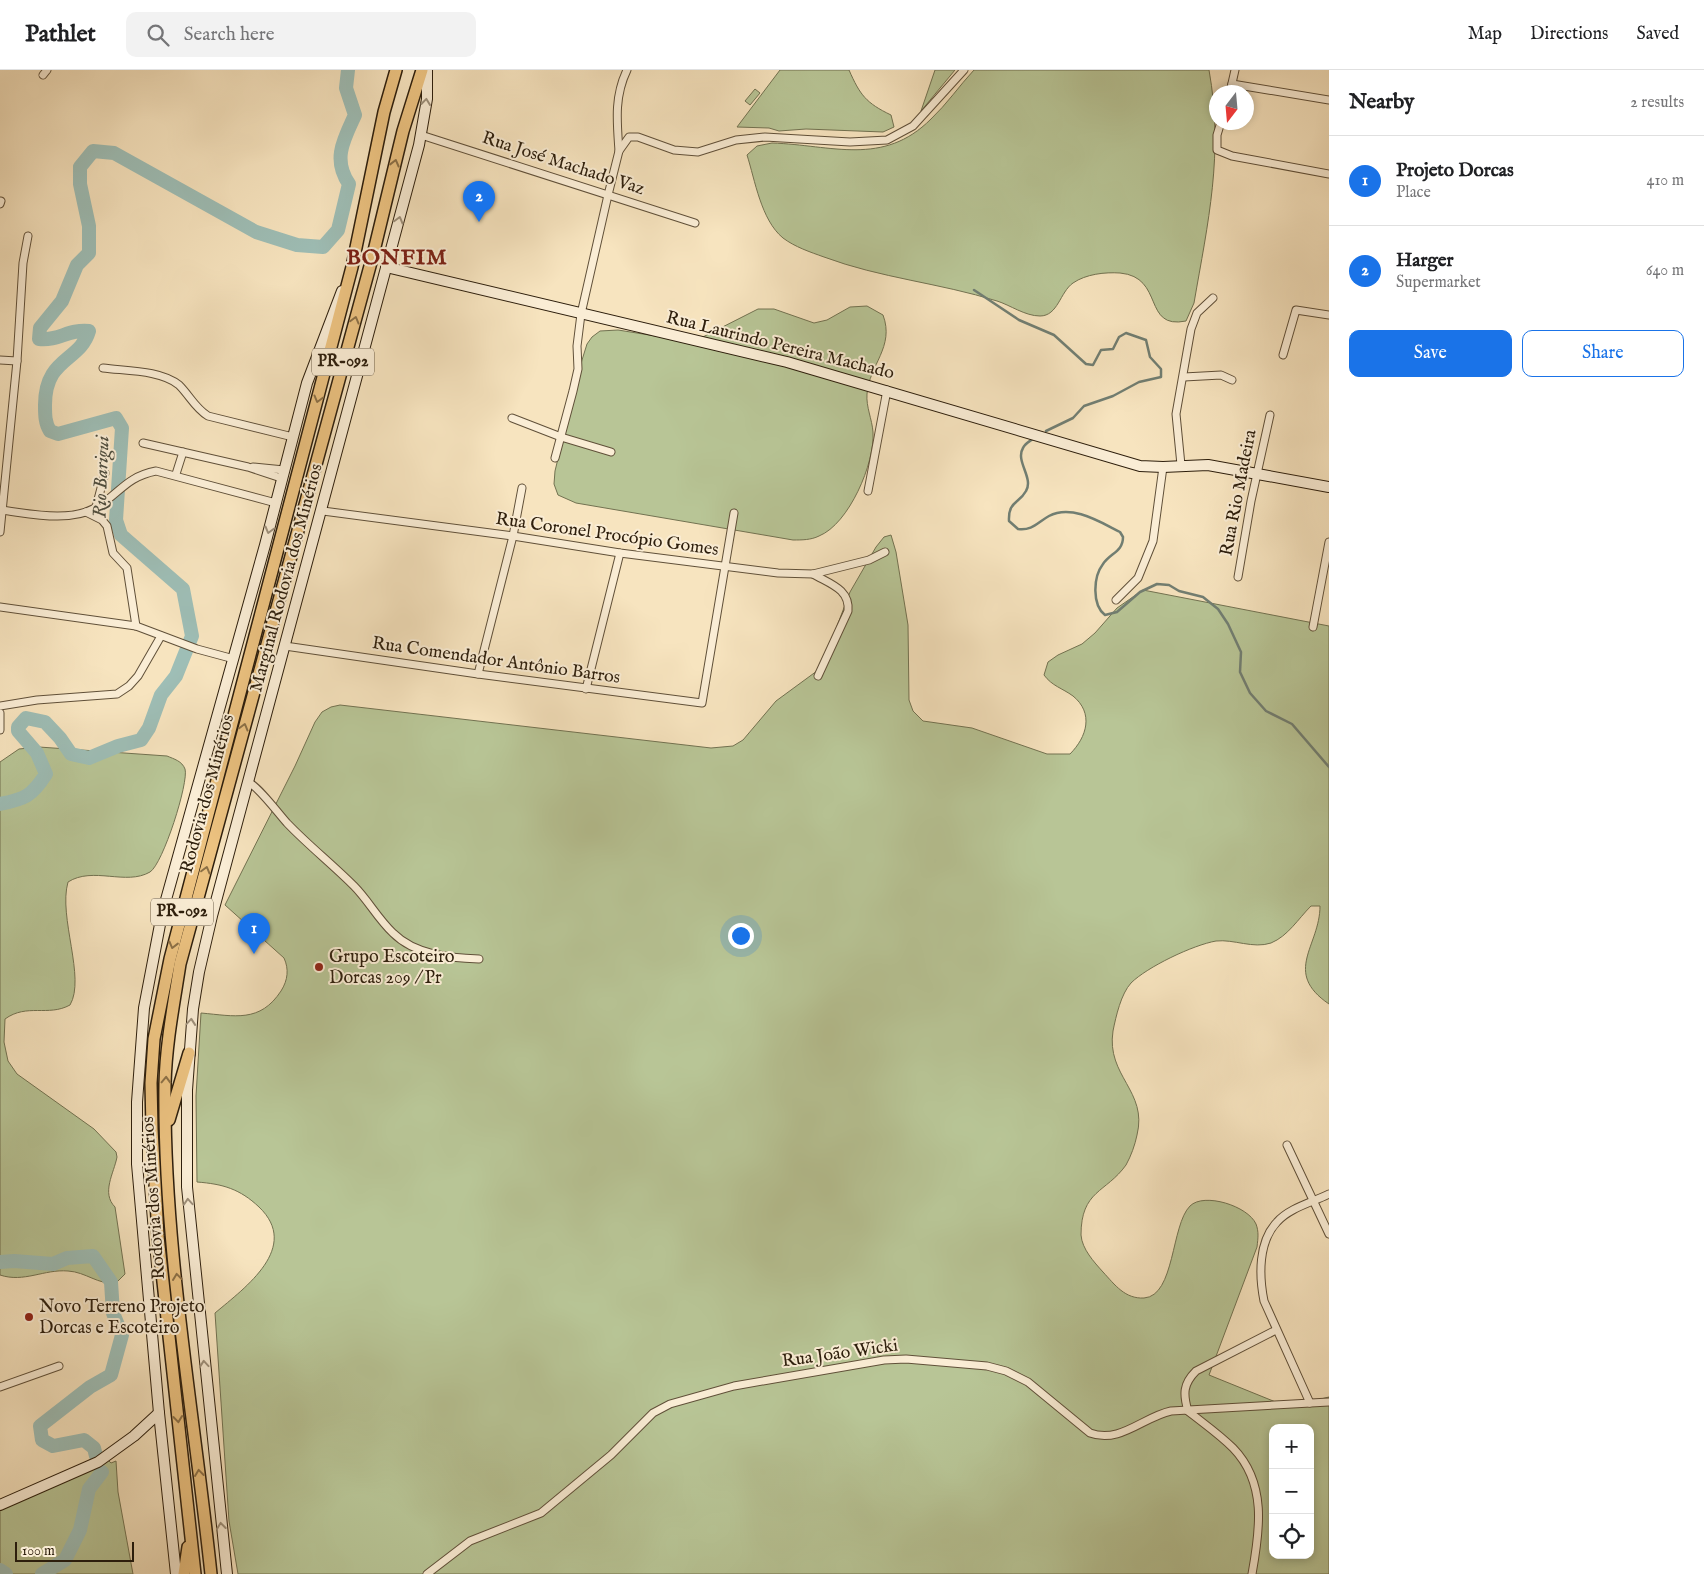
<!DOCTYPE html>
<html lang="en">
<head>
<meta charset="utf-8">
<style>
	:root { --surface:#fff; --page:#f2f2f2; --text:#202124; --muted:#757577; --line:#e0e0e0; --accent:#1a73e8 }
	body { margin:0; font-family:"IM FELL English",serif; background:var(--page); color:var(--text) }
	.controls { position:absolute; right:15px; bottom:15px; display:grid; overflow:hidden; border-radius:10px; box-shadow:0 2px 8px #0003 }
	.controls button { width:45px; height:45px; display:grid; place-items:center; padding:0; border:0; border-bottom:1px solid var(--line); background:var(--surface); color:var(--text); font:25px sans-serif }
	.compass { position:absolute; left:1209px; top:15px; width:45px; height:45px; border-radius:50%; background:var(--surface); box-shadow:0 2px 8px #0003; rotate:196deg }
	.scale { position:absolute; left:15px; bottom:12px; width:119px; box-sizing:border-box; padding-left:5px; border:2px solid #2d1e0c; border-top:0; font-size:14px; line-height:18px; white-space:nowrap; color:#2d1e0c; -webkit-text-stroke:4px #faedd5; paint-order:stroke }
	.you { position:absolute; left:740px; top:865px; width:18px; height:18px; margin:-12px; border:4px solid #fff; border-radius:50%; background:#1a73e8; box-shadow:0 0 0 8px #1a73e833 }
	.badge { display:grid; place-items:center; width:32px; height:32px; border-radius:50%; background:var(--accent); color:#fff; font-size:16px; font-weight:700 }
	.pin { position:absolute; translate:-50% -41px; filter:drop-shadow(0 1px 2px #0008) }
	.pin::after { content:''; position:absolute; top:26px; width:18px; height:15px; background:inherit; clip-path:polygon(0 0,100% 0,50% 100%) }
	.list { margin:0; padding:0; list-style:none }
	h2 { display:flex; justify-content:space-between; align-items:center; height:65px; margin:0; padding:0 20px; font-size:21px }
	h2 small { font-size:16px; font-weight:400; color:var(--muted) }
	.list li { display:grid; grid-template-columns:32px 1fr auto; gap:15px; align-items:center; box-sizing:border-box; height:90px; padding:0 20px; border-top:1px solid var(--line) }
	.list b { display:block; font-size:19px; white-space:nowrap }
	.list p { margin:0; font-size:16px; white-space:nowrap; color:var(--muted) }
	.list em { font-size:16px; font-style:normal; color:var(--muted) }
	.actions { display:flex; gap:10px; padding:15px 20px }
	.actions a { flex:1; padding:11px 0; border:1px solid var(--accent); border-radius:10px; text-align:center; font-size:18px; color:var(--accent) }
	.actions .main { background:var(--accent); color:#fff }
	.icon { flex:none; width:28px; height:28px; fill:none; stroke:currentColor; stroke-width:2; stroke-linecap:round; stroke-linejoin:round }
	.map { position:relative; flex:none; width:1329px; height:1504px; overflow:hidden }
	header { display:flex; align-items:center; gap:30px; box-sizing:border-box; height:70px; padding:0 25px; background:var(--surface); border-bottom:1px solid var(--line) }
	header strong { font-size:24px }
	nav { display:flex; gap:28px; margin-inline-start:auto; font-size:18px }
	.search { width:350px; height:45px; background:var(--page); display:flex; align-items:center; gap:12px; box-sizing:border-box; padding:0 18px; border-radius:10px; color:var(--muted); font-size:19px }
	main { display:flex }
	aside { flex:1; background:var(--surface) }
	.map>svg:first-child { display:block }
	.green { fill:#b8c596; stroke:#727251; fill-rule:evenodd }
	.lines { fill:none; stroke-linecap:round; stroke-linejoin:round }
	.stream { stroke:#717e72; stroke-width:2.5 }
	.river { stroke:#9ebeb6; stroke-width:14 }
	.street-casing { stroke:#605039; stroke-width:9 }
	.secondary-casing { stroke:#2d1e0c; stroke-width:12 }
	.primary-casing { stroke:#2d1e0c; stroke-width:14 }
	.street { stroke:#faedd5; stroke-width:7 }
	.secondary { stroke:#faedd5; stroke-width:10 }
	.primary { stroke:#ecc280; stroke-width:11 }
	.oneway { stroke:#9e907b }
	.oneway2 { stroke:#8c7046 }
	.poi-dot { fill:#8f2418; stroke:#faedd5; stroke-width:2 }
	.labels { text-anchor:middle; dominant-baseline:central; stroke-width:4; stroke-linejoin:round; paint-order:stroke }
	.shield { fill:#faedd5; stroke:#6a5c48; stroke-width:1 }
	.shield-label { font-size:16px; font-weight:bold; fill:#2d1e0c }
	.street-label { font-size:18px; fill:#2d1e0c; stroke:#faedd5 }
	.poi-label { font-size:18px; fill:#2d1e0c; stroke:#faedd5; text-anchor:start }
	.water-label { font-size:19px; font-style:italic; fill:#4f4e3f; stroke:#faedd5 }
	.district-label { font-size:22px; font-weight:bold; letter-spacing:1px; fill:#7a1f14; stroke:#faedd5 }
</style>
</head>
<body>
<header>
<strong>Pathlet</strong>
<div class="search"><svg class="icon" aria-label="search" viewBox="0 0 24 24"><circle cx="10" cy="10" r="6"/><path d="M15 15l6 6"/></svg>Search here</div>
<nav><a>Map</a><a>Directions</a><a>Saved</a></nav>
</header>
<main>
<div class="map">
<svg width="1329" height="1504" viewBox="0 0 1329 1504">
	<rect width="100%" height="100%" fill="#f7e4bf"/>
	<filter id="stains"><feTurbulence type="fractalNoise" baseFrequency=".004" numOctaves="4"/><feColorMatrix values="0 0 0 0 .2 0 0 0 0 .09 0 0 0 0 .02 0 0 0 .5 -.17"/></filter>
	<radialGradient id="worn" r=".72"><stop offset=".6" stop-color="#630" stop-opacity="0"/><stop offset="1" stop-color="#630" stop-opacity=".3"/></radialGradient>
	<g class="green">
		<path d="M780 0H849C860 25 866 33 891 45L894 57 883 62 806 59 779 61 769 58 737 57Z"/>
		<path d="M935 0H955L921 41Z"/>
		<path d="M974 0H1209C1224 83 1208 152 1194 233L1186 251C1142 260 1165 207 1120 203 1105 202 1086 204 1073 213 1060 222 1058 246 1040 246 1025 246 1010 235 997 231 940 213 880 208 824 187 810 182 795 177 783 168 761 150 755 110 747 85L757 76 772 73C832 75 883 97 931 49 947 34 959 16 974 0Z"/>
		<path d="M755 19 760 23 750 35 745 31Z"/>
		<path d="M867 236 883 245C895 277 869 295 867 324 866 337 872 349 873 362 875 393 849 454 819 466 811 470 802 470 793 470L576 433 558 425 554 414 555 401 582 290 587 274 592 267 600 261 618 260 693 272 758 239H774L814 253 827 250 850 237Z"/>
		<path d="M891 465 896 482 908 555 909 630 913 641 923 651 972 658 1047 684H1070C1087 667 1094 643 1073 626 1062 618 1052 616 1044 605L1048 592 1058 585 1082 574 1095 563 1117 538 1143 520 1329 556V934C1282 902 1320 876 1320 836H1311C1298 849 1288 866 1271 873 1253 879 1234 869 1216 871 1193 875 1147 897 1131 913 1121 924 1116 946 1113 961 1106 1006 1148 1021 1137 1065 1135 1075 1131 1086 1126 1095 1106 1123 1081 1120 1081 1165 1082 1179 1094 1192 1103 1202 1115 1215 1125 1229 1144 1228 1175 1226 1171 1155 1190 1136 1204 1122 1248 1136 1256 1154 1259 1162 1258 1168 1257 1177L1209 1305 1288 1337 1329 1327V1504H238L229 1451 215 1243C246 1217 301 1177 259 1137 240 1119 223 1114 197 1112L196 1026 201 943C235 946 260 953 281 921 288 910 289 899 284 888L225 835 295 696 315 652 322 642 331 637 340 635 711 678 733 676 743 670 776 631 821 598 850 522 876 477 884 467ZM1273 1358H1310V1485H1273Z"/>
		<path d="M39 677 167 686C174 689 182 691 185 699 189 712 163 794 150 802 126 816 93 796 68 812 58 847 86 908 70 935 48 947 27 933 5 949L4 972 8 991 17 1004 94 1059 116 1082 117 1087C114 1103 101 1123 115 1137L125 1204 116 1213C98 1215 86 1202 68 1201 44 1199 24 1213 0 1205V692L19 679Z"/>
		<path d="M95 1387H105L111 1393 116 1391 118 1422 133 1504H0V1437L42 1419Z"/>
	</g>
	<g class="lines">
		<g class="stream">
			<path d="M974 220 1019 250 1054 265 1086 294 1093 295 1101 280 1113 279 1119 267 1126 263 1146 270 1150 287 1161 299V307L1139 312 1113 326 1084 336 1073 348 1046 361"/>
			<path d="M1035 367C1031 371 1025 373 1023 378 1015 391 1034 408 1026 421 1019 434 1008 431 1009 451L1018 459C1032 461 1038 452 1049 446 1072 434 1100 452 1120 462L1123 467C1123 482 1110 483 1103 494 1093 507 1092 535 1105 545L1117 542 1140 522 1157 514 1169 515 1179 521 1203 527 1218 539 1228 554 1241 582 1240 602 1250 623 1266 641 1292 654 1329 697"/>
		</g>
		<g class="river">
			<path d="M0 734C25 729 32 726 46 704L37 683 18 661V657L26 648 45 652 60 668 71 684 89 688 118 676 141 670 149 658 161 625 176 606 192 566 183 519 121 465 116 450 122 358 116 348 58 364 50 361C45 353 45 345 45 335 45 287 80 292 89 261 68 259 59 271 39 269L40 258 62 231 77 195 89 183V156L80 114V97L93 81 114 83 256 162 297 175 323 177 338 160 349 114C332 89 344 69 355 45L346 18 348 0"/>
			<path d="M0 1192 14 1191 53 1194 67 1188 93 1186 111 1212 113 1243 122 1265 111 1305 90 1317 40 1356 42 1370 53 1376 84 1370 94 1378 96 1386"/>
			<path d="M0 1500 6 1504"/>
			<path d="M42 1504 65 1490 80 1460 89 1419 102 1402"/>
		</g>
		<defs>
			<g id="street">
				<path d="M43 5 47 0"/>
				<path d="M1232 14 1329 30"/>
				<path d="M1230 22 1235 0"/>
				<path d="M1221 52 1217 65V80L1232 86 1329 104"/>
				<path d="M421 65 695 153"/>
				<path d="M619 81C617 52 614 27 627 0"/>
				<path d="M0 134 1 131"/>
				<path d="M1283 285 1296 240 1329 245"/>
				<path d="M0 290 17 291"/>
				<path d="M103 298C126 301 161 300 179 315 190 326 195 338 208 346L293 367"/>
				<path d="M1184 307 1221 305 1232 310"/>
				<path d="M512 348 561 367 611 382"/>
				<path d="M143 373 248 397 281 408"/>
				<path d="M555 388 573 321 578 299 577 276 581 244 608 125 619 81 629 67H638L674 80 698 82 736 70 765 67 850 72 887 70 913 56 964 0"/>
				<path d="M1181 395 1176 344 1191 259 1197 243 1213 228"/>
				<path d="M253 397 284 400"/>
				<path d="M176 404 183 382"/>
				<path d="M868 421 887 320"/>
				<path d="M96 437 105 403"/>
				<path d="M0 440C28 443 68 453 95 438 119 425 125 407 156 401L276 433"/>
				<path d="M323 441 513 466 620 483 778 503 813 504 869 490 885 482"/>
				<path d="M86 442 102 450 107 456 113 483 127 498 136 556"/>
				<path d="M0 462 17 291 23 193 28 166"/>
				<path d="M813 504C830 514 850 519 848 541L818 606"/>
				<path d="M1238 507 1251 431 1270 345"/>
				<path d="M1116 530 1138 508 1153 471 1163 397"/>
				<path d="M0 537 136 556 197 579 234 589"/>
				<path d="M1313 557 1329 472"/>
				<path d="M285 576 478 604 702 633 734 443"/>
				<path d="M478 604 513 466 522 418"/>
				<path d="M586 619 620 483"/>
				<path d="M0 636 37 630 117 624 129 616 138 606 161 566"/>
				<path d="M0 643V660"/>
				<path d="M248 712C258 716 278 743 287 753 308 775 332 794 354 816 368 830 378 849 393 863 415 885 450 888 479 889"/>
				<path d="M1287 1075 1329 1164"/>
				<path d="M0 1317 59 1296"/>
				<path d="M1310 1333 1264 1231C1259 1206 1258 1172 1277 1152 1289 1138 1313 1132 1329 1124"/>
				<path d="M1188 1341C1203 1353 1219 1364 1233 1378 1267 1413 1260 1460 1252 1504"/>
				<path d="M1188 1341C1183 1324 1183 1314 1196 1301L1276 1260"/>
				<path d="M427 1504 470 1471 541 1443 611 1385 653 1343 670 1334 734 1316 884 1290 906 1289 987 1296 1006 1301 1028 1312 1090 1363C1120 1374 1143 1347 1171 1341L1329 1332"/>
			</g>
			<g id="secondary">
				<path d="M386 197 787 292 1140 396 1163 397 1208 395 1329 417"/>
				<path d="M0 1435 98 1392 134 1366 159 1343"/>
				<path d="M176 1504 159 1343 137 1094V1032L144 938 162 844 265 475 307 313 342 221"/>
				<path d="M227 1504 187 1117V1020L193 939 199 902 212 846 419 75 427 29V0"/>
			</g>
			<g id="primary">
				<path d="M169 1050 189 983"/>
				<path d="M184 1504 188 1477"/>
				<path d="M195 1504 158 1166 152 1059 151 1013 154 969 170 889 352 197 384 42 396 0"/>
				<path d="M211 1504C194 1343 163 1175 165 1014 166 973 174 933 180 894L373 185 403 61 422 0"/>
			</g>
		</defs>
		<use href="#street" class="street-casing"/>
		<use href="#secondary" class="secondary-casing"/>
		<use href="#primary" class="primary-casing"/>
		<use href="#street" class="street"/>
		<use href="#secondary" class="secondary"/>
		<use href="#primary" class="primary"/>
	</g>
	<defs><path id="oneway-chevron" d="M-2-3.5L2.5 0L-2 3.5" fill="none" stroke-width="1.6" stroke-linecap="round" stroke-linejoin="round" transform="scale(1.25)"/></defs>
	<g class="oneway">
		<use href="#oneway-chevron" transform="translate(426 32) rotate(-83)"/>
		<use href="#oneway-chevron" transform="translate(399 150) rotate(-75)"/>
		<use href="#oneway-chevron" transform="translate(269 460) rotate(105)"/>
		<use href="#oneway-chevron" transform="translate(191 952) rotate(-85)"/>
		<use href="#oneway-chevron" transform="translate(188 1132) rotate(-94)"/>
		<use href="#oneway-chevron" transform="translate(204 1294) rotate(-95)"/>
		<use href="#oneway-chevron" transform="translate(221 1456) rotate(-97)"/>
	</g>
	<g class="oneway2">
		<use href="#oneway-chevron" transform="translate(395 93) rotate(-76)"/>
		<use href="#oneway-chevron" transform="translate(355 250) rotate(-75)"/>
		<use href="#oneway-chevron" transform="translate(318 329) rotate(105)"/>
		<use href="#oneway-chevron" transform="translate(244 657) rotate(-75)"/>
		<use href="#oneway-chevron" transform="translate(206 800) rotate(-75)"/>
		<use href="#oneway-chevron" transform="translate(173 875) rotate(104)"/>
		<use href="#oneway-chevron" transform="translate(166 1010) rotate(-88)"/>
		<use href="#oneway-chevron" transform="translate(177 1207) rotate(-97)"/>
		<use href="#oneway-chevron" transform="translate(178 1349) rotate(84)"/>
		<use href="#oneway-chevron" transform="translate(199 1403) rotate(-97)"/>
	</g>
	<g class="poi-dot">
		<circle cx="319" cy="897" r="5"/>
		<circle cx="29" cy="1247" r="5"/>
	</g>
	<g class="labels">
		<g class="shield">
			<rect x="312" y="278.5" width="62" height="27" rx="4"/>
			<rect x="151" y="828.5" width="62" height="27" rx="4"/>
		</g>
		<g class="shield-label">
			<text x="343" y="292">PR-092</text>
			<text x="182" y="842">PR-092</text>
		</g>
		<g class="street-label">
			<text transform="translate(563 94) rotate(18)">Rua José Machado Vaz</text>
			<text transform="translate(780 276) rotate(14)">Rua Laurindo Pereira Machado</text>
			<text transform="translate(1239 423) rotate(-79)">Rua Rio Madeira</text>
			<text transform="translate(607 465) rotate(8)">Rua Coronel Procópio Gomes</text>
			<text transform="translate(287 508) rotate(-75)">Marginal Rodovia dos Minérios</text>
			<text transform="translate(496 591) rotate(8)">Rua Comendador Antônio Barros</text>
			<text transform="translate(208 724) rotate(-75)">Rodovia dos Minérios</text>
			<text transform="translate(154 1128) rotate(-94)">Rodovia dos Minérios</text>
			<text transform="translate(840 1284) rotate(-8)">Rua João Wicki</text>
		</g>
		<g class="poi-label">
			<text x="329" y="887">Grupo Escoteiro<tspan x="329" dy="21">Dorcas 209 / Pr</tspan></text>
			<text x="39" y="1237">Novo Terreno Projeto<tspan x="39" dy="21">Dorcas e Escoteiro</tspan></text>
		</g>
		<g class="water-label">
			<text transform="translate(102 407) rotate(-88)">Rio Barigui</text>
		</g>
		<g class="district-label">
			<text x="397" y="188">BONFIM</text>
		</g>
	</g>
	<rect width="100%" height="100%" filter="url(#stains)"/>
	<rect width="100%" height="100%" fill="url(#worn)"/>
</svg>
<div class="controls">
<button>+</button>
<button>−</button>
<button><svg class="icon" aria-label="locate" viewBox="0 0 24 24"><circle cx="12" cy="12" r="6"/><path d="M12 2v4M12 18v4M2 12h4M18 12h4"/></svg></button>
</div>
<svg class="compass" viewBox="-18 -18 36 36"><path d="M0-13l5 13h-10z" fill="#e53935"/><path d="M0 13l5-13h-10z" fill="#757577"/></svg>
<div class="scale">100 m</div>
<div class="you"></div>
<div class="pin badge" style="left:254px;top:884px">1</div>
<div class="pin badge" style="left:479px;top:152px">2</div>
</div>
<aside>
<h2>Nearby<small>2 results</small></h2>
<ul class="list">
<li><span class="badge">1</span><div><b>Projeto Dorcas</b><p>Place</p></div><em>410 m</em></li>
<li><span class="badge">2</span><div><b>Harger</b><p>Supermarket</p></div><em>640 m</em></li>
</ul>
<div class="actions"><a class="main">Save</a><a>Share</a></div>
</aside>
</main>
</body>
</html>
